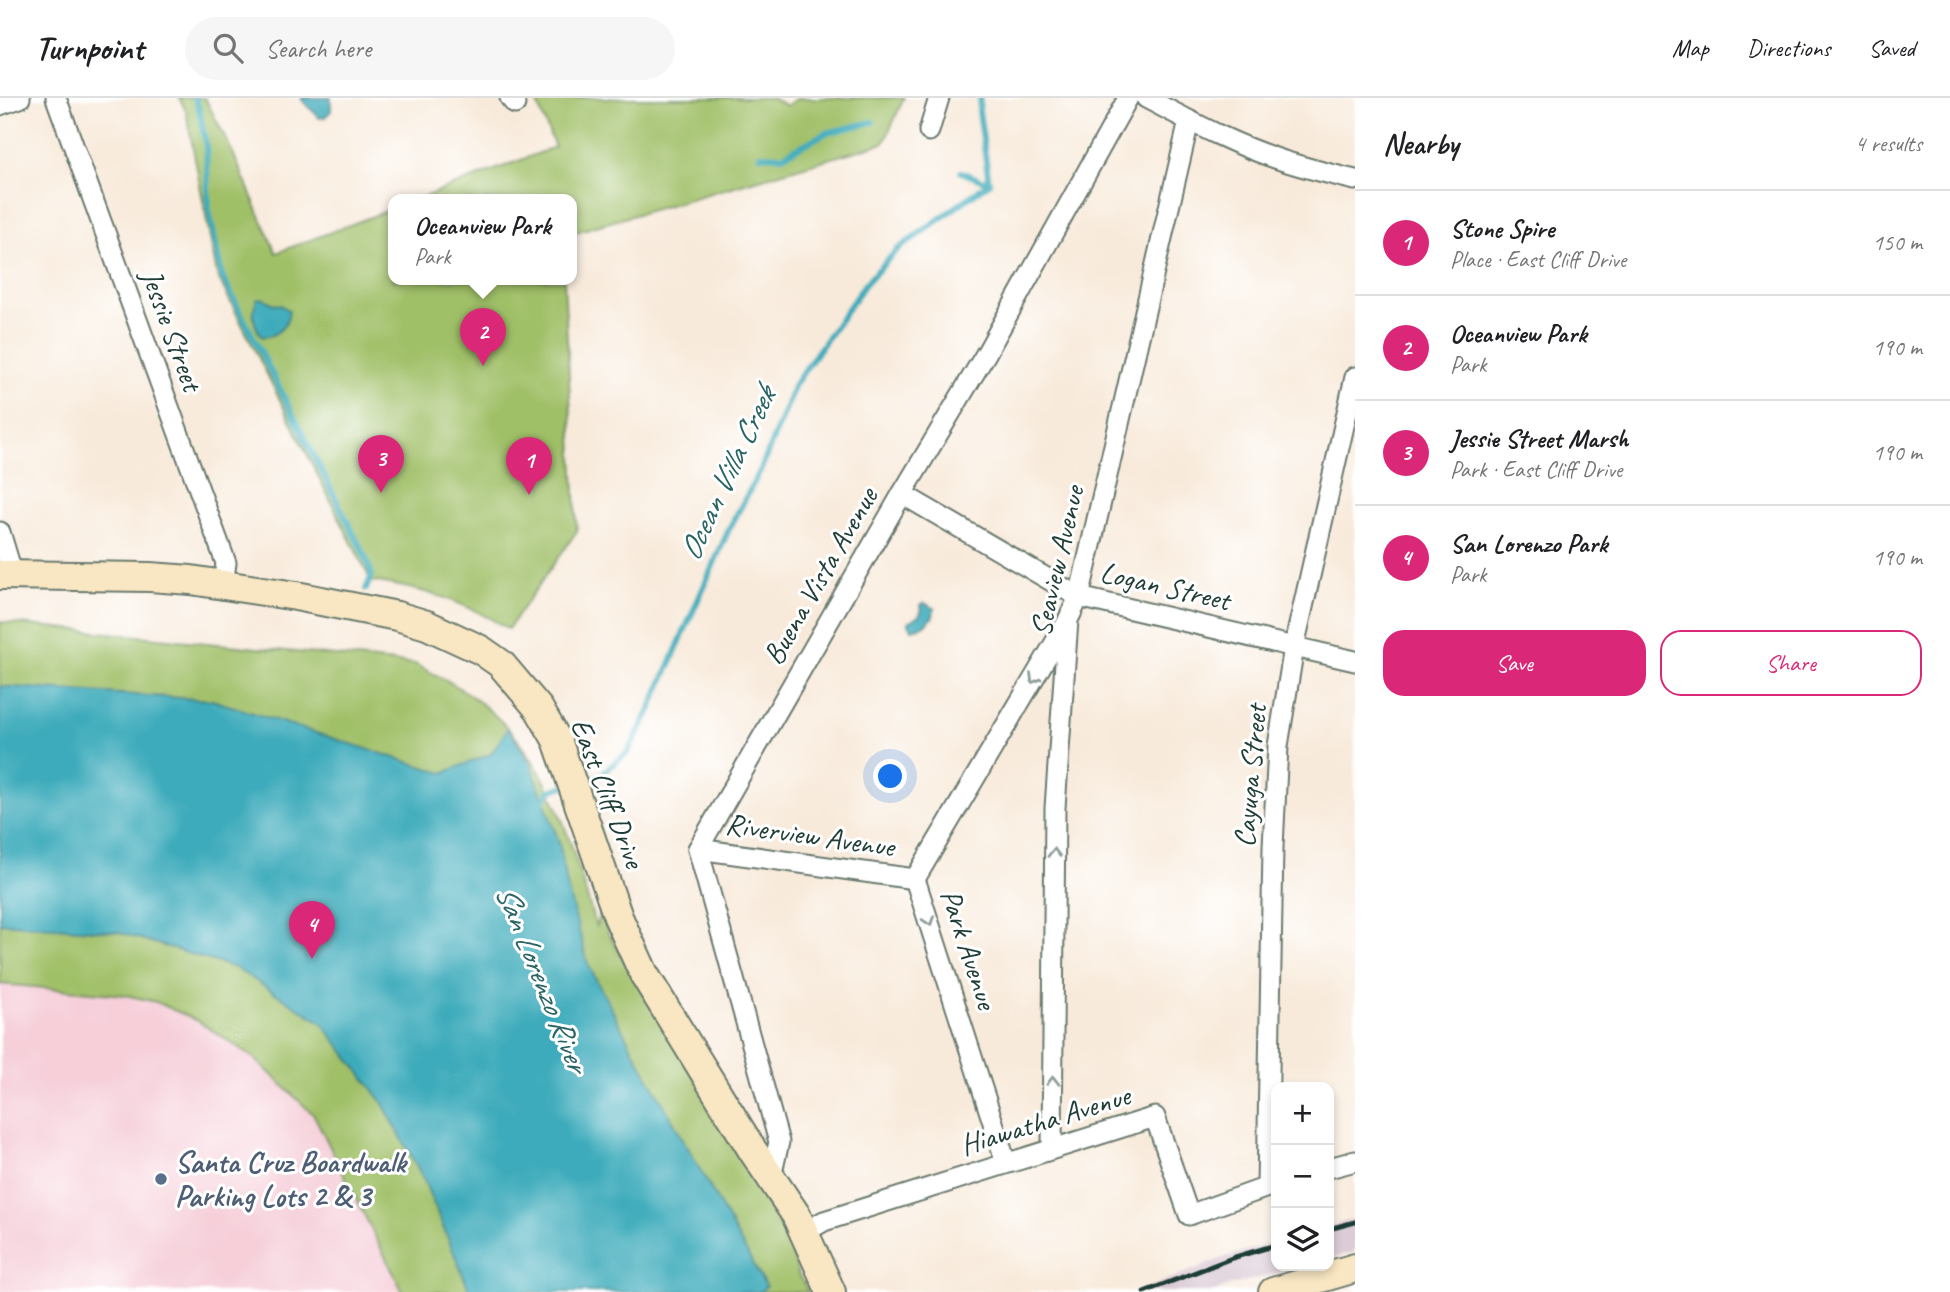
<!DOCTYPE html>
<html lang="en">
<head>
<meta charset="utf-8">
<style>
	:root { --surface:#fff; --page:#f6f6f6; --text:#202124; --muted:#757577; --line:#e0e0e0; --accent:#db2777 }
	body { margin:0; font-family:Caveat,sans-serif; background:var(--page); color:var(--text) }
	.controls { position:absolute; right:21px; bottom:21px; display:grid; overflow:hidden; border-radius:14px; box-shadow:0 4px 10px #0003 }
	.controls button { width:63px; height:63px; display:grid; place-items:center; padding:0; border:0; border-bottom:2px solid var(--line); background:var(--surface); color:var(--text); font:35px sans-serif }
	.you { position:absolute; left:891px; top:679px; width:24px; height:24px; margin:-18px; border:5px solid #fff; border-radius:50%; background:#1a73e8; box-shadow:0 0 0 10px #1a73e833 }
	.badge { display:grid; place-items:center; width:46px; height:46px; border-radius:50%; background:var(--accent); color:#fff; font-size:23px; font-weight:700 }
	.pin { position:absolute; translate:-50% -58px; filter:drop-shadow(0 2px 4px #0008) }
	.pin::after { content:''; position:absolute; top:37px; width:24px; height:21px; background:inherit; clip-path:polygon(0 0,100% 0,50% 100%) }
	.popup { position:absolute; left:388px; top:96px; width:189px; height:91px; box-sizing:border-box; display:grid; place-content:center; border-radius:14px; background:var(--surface); filter:drop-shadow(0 2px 5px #0005); font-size:23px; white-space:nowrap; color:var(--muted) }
	.popup b { font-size:26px; color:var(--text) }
	.popup::after { content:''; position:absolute; left:50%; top:100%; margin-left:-14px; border:14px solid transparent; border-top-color:var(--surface) }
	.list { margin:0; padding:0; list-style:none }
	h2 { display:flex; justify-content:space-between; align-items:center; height:91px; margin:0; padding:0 28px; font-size:30px }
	h2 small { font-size:23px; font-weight:400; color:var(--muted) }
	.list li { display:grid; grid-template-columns:46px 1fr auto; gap:21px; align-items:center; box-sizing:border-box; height:105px; padding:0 28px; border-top:2px solid var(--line) }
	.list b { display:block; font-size:26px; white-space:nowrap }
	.list p { margin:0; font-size:23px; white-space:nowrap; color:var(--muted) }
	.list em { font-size:23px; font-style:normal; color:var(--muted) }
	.actions { display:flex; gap:14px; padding:21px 28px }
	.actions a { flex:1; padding:16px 0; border:2px solid var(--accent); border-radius:21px; text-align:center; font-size:24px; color:var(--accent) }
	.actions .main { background:var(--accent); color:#fff }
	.icon { flex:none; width:38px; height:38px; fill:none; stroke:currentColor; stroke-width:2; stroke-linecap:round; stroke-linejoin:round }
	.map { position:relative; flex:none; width:1355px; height:1194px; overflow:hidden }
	header { display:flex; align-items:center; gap:42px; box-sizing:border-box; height:98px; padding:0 35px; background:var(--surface); border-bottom:2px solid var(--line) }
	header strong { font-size:33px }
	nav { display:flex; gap:38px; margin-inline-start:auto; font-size:24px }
	.search { width:490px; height:63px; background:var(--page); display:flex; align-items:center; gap:18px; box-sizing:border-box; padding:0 24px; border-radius:38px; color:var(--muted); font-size:26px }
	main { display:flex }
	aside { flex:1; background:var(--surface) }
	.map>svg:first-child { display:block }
	.built { fill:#f6cfd9 }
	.industrial { fill:#d1bdcb }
	.green { fill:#a0c068; stroke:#607e4e; stroke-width:2 }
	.water { fill:#3dabbb; stroke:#2e7478; stroke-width:2 }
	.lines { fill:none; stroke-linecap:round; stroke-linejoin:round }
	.stream { stroke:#3dabbb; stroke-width:6 }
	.minor-casing { stroke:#6b7a6e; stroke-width:23 }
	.secondary-casing { stroke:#6b7a6e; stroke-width:32 }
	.minor { stroke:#fff; stroke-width:19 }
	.secondary { stroke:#f9e7c3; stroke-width:28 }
	.rail { stroke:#1f3d34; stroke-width:5 }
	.oneway { stroke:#8f9e9a }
	.service-dot { fill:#5c6f8a; stroke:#fff; stroke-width:2.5 }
	.labels { text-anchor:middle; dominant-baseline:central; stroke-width:6; stroke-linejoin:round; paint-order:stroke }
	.street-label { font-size:30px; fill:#1f3d34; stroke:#fff }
	.service-label { font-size:30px; font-weight:bold; fill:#4e5e75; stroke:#fff; text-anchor:start }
	.water-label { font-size:32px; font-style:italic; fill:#2a6463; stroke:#fff }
</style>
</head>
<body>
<header>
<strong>Turnpoint</strong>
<div class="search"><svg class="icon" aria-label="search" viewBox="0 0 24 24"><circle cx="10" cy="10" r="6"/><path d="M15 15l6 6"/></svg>Search here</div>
<nav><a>Map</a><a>Directions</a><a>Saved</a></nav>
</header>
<main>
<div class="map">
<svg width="1355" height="1194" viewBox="0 0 1355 1194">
	<rect width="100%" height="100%" fill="#fff"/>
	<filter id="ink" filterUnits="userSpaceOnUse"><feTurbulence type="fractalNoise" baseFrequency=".0143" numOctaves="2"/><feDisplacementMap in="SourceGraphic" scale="14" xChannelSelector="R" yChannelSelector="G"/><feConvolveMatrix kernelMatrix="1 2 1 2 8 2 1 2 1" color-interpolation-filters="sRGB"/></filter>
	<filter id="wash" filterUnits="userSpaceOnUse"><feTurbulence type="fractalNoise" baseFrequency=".00686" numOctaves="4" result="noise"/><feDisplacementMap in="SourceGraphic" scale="28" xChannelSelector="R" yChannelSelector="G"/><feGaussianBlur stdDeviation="1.57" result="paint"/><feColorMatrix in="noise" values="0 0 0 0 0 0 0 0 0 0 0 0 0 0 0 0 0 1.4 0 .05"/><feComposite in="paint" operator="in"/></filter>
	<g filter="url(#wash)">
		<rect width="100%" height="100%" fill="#f8eada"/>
		<path class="built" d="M0 886 110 895 156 904 199 923 254 959 314 1016 403 1194H0Z"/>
		<g class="industrial">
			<path d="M1355 1121V1154L1329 1161V1129Z"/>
			<path d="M1276 1144V1168H1305L1228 1188 1216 1194H1137L1228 1158Z"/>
		</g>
		<g class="green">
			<path d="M179 0H205L233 55 276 155 394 110V182H564L577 433 508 531C462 502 424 491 371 483L217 177 186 13Z"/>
			<path d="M535 0H772L787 8 796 0H904L884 45 572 135V102H416L555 49Z"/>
			<path d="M0 524 415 566C427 573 441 579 453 586 548 642 567 732 596 829L601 812 608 835 784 1125 798 1176 809 1194H403L314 1017 254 960 198 923 156 904 125 897 0 886Z"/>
		</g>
		<g class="water">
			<path d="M301 0H331V13L325 19 319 20C314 12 306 9 301 0Z"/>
			<path d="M262 200 274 206 281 207 289 213C287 228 278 238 262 239 253 226 251 216 257 201Z"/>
			<path d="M924 505 934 510 933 519 923 528 912 531 908 524 919 518 922 511 920 507Z"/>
			<path d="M0 588 212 602 443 675 491 656 508 630 530 664 559 744 568 792 588 866 631 948 766 1189 760 1194H470L423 1080 381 1002 321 924 235 870 118 834 0 825Z"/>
		</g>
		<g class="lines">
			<g class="stream">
				<path d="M195 0 199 11 206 48 209 112 222 178 365 458 372 477 366 491"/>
				<path d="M760 57 782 58 826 35 873 24"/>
				<path d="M961 74 989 85"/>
				<path d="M579 684 600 677 628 654 649 614 729 431 761 371 795 286 865 186 897 152 989 85 979 13 980 0"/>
				<path d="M540 708 549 693 565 688"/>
			</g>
		</g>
	</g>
	<g filter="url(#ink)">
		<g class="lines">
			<defs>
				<g id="minor">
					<path d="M56 0 226 465 223 486"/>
					<path d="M510 0 515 6"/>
					<path d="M1146 0C1190 23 1234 47 1281 62 1305 70 1330 76 1355 82"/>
					<path d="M0 7 20 0"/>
					<path d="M929 33 939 0"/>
					<path d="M902 396 1079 499 1355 563"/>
					<path d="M0 434 13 477"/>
					<path d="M698 751 915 781"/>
					<path d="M1052 1051 1055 710 1068 522 1079 499 1189 23"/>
					<path d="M1006 1065 915 781 1066 526"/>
					<path d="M1329 1070 1355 1063"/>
					<path d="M771 1079 779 1044 698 751 902 396 987 254 1128 0"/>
					<path d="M1267 1089 1273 749 1278 648 1294 549 1355 279"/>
					<path d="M805 1134 824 1123 1155 1019 1189 1117 1276 1086"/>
				</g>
				<g id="secondary">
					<path d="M0 477 150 479 191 482 296 498 397 518 427 527 481 552 501 566 539 611 557 642 618 819 644 876 753 1053 796 1117 831 1194"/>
					<path d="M1273 1194 1355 1170"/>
				</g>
			</defs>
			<use href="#minor" class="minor-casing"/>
			<use href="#secondary" class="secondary-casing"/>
			<use href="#minor" class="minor"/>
			<use href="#secondary" class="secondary"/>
			<g class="rail">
				<path d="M1329 1131 1355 1124"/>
				<path d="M1144 1194 1232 1160 1276 1147"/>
			</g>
		</g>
		<defs><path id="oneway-chevron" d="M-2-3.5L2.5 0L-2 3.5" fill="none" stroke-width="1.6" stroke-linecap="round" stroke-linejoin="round" transform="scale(1.75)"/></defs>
		<g class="oneway">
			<use href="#oneway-chevron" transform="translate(1034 581) rotate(121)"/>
			<use href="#oneway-chevron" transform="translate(1054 755) rotate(-90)"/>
			<use href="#oneway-chevron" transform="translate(929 823) rotate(72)"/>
			<use href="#oneway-chevron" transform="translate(1053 983) rotate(-90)"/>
		</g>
	</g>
	<circle class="service-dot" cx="161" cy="1081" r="7"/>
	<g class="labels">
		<g class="street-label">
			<text transform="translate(172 232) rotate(70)">Jessie Street</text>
			<text transform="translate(1057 463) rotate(-77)">Seaview Avenue</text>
			<text transform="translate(820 478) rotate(-60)">Buena Vista Avenue</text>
			<text transform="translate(1165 488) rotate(13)">Logan Street</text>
			<text transform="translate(1250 678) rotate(-85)">Cayuga Street</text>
			<text transform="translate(608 695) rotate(69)">East Cliff Drive</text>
			<text transform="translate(810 737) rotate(8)">Riverview Avenue</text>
			<text transform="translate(969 851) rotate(72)">Park Avenue</text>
			<text transform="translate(1045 1022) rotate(-17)">Hiawatha Avenue</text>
		</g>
		<g class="service-label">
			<text x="175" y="1064">Santa Cruz Boardwalk<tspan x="175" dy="34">Parking Lots 2 &amp; 3</tspan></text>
		</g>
		<g class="water-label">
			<text transform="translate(727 376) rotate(-65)">Ocean Villa Creek</text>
			<text transform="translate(542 880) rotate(68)">San Lorenzo River</text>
		</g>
	</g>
</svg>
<div class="controls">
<button>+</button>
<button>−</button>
<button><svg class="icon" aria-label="layers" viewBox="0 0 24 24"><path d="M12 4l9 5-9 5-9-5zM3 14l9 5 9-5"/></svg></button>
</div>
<div class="you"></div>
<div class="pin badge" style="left:529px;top:397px">1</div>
<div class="pin badge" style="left:483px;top:268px">2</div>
<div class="popup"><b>Oceanview Park</b>Park</div>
<div class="pin badge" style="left:381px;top:395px">3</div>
<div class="pin badge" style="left:312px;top:861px">4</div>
</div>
<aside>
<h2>Nearby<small>4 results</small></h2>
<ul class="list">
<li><span class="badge">1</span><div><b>Stone Spire</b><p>Place · East Cliff Drive</p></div><em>150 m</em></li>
<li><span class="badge">2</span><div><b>Oceanview Park</b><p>Park</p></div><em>190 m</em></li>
<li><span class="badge">3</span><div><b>Jessie Street Marsh</b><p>Park · East Cliff Drive</p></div><em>190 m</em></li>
<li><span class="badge">4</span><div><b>San Lorenzo Park</b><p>Park</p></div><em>190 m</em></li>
</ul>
<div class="actions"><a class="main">Save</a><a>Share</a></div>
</aside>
</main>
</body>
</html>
